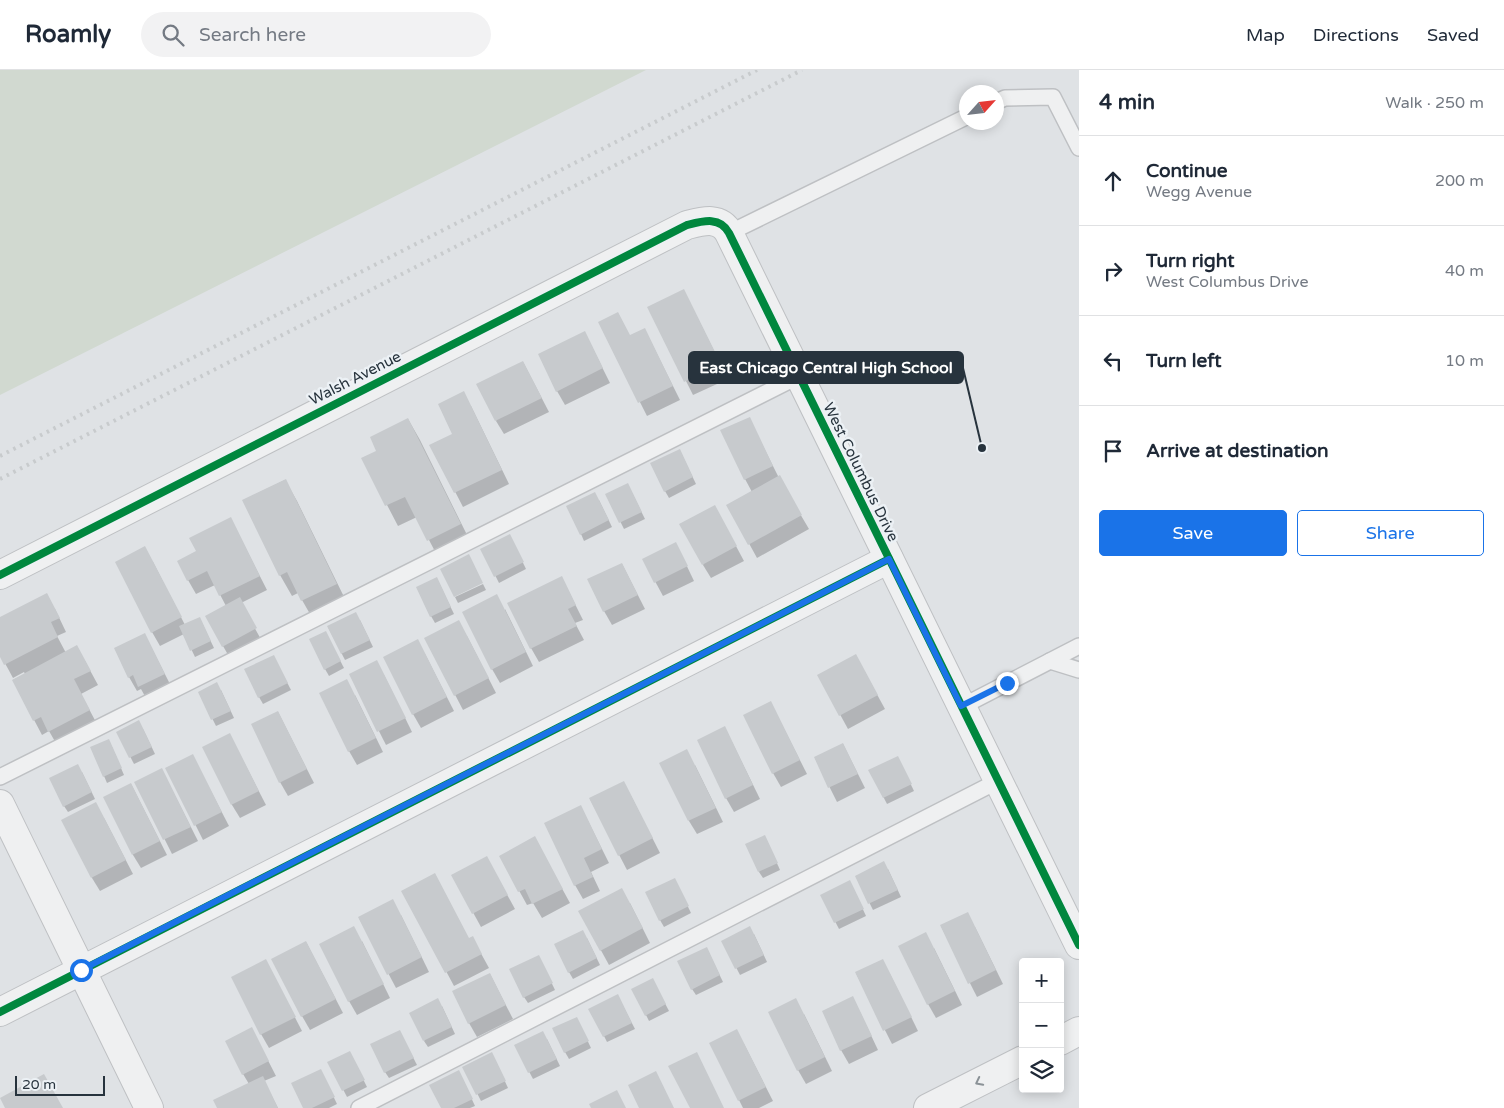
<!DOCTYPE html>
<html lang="en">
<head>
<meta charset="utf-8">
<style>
	:root { --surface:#fff; --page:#f2f2f3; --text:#1f2937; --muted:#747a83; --line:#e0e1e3; --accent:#1a73e8 }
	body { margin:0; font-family:"Varela Round",sans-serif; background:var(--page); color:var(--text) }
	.controls { position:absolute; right:15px; bottom:15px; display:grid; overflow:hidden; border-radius:5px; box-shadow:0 2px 12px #0003 }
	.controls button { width:45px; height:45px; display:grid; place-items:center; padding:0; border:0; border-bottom:1px solid var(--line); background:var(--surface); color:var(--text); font:25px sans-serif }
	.compass { position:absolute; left:959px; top:15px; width:45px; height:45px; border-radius:50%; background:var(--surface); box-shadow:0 2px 12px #0003; rotate:63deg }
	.scale { position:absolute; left:15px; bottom:12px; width:90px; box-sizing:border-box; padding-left:5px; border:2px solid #27333d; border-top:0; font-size:14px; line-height:18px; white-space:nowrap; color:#27333d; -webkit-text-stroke:4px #ecf1f5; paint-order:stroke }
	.stop { position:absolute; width:15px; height:15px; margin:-11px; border:4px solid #1a73e8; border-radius:50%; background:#fff }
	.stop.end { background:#1a73e8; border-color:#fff; box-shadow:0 1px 5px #0008 }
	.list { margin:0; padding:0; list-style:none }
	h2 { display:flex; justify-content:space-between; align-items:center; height:65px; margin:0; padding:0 20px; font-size:21px }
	h2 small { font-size:16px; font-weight:400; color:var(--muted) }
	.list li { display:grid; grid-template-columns:32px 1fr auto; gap:15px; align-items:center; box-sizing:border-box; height:90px; padding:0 20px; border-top:1px solid var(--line) }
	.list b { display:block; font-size:19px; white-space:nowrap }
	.list p { margin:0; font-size:16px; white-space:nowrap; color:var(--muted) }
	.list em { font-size:16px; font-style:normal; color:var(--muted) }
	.actions { display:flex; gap:10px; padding:15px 20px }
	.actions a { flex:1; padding:11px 0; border:1px solid var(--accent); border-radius:5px; text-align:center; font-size:18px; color:var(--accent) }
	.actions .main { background:var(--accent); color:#fff }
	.icon { flex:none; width:28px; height:28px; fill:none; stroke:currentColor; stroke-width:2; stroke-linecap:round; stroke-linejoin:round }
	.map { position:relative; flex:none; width:1079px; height:1038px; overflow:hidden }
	header { display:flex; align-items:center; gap:30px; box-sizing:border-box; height:70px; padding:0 25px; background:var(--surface); border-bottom:1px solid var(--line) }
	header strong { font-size:24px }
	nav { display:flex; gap:28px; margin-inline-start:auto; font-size:18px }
	.search { width:350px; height:45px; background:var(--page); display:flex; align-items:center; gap:12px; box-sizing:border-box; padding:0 18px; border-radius:28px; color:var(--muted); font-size:19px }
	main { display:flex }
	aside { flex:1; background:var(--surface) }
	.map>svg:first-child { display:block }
	.green { fill:#d1d9d0 }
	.shadow { fill:#0003 }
	.building { fill:#c7cacd }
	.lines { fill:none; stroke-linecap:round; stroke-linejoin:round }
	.service-casing { stroke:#bec0c3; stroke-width:18 }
	.minor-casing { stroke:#bec0c3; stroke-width:30 }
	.service { stroke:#eff0f1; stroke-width:15 }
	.minor { stroke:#eff0f1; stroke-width:28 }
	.rail { stroke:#c8cbcd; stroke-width:4; stroke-dasharray:2.5 5; stroke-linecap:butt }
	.cycleway-casing { stroke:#ecf1f5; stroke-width:11 }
	.cycleway { stroke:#00873e; stroke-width:8 }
	.oneway { stroke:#8b9297 }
	.route { stroke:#1a73e8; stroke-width:6 }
	.labels { text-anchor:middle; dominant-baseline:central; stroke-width:5; stroke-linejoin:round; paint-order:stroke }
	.street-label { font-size:15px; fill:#27333d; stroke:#ecf1f5 }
	.leader { fill:none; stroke:#27333d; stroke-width:2 }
	.callout-dot { fill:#27333d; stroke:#ecf1f5; stroke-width:2 }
	.callout { fill:#27333d; stroke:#27333d; stroke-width:2 }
	.callout-label { font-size:16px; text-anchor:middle; font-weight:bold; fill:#fff }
</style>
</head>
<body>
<header>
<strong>Roamly</strong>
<div class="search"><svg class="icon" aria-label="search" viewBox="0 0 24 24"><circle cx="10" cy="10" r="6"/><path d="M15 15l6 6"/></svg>Search here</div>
<nav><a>Map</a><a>Directions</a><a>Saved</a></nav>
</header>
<main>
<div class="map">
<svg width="1079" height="1038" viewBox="0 0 1079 1038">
	<rect width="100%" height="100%" fill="#dfe2e5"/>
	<path class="green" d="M0 0H646L0 325Z"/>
	<g class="shadow">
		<path d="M684 221 728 309 693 325 649 237Z"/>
		<path d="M600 253 631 266 652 274 680 330 647 346Z"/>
		<path d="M585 263 610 313 565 335 557 321Z"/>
		<path d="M523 292 549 342 504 364 496 351Z"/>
		<path d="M471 336 509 414 463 437 431 375 454 364Z"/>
		<path d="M749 348 779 408 809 459 757 488 728 435 752 422 745 409Z"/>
		<path d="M408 349 420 370 472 475 440 491 417 447 398 456 363 389 378 381Z"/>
		<path d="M683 387 696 414 669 428 665 421Z"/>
		<path d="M285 410 297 431 348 535 314 551 298 523 292 526 280 505 244 430Z"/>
		<path d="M631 421 645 449 624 459 607 425Z"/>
		<path d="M599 430 612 457 584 471 581 464Z"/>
		<path d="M722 450 744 491 711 508 703 495Z"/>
		<path d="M238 463 267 520 241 533 263 573 231 590 223 576 226 536 215 515 196 524 188 510Z"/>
		<path d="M513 472 526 499 499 513 482 479Z"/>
		<path d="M683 488 694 511 663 526 643 489Z"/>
		<path d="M153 492 185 555H203L214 578 195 587 184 564 160 576 152 562Z"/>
		<path d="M622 494 645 539 612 555 604 541Z"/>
		<path d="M483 514 486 520 458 533 455 527Z"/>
		<path d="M440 515 454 544 435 553 431 546Z"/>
		<path d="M569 522 583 550 575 553 584 570 539 592 531 578Z"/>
		<path d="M55 539 66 562 57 566 66 583 85 591 98 615 81 624 97 654 57 675 49 661 42 665 13 610 25 604 24 602 13 608 0 584V548Z"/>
		<path d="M505 539 533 596 500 613 492 599Z"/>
		<path d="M360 550 373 577 345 590 328 557Z"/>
		<path d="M145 565 172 618 147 630 141 619 137 621 129 607Z"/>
		<path d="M467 566 496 623 463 640 426 569Z"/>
		<path d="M329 569 344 598 329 606 325 599Z"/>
		<path d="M425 584 454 641 421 658 413 644Z"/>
		<path d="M856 586 885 639 848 659 819 606Z"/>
		<path d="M277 593 291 620 263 634 259 627Z"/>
		<path d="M350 604 384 605 412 662 386 675Z"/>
		<path d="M221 620 234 648 216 656 199 622Z"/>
		<path d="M355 625 383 682 357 695 349 681Z"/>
		<path d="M771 633 807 704 781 717 773 703Z"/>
		<path d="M278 642 314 713 288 726 280 712Z"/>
		<path d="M143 659 155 684 134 694 118 663Z"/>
		<path d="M230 665 266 735 240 748 232 735Z"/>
		<path d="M732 672 760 729 734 742 726 728Z"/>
		<path d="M843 674 865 718 837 732 815 688Z"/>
		<path d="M112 677 124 705 107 713 104 706Z"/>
		<path d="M901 694 914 721 887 734 870 701Z"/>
		<path d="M695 695 723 752 697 764 689 751Z"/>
		<path d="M167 698 200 700 229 756 203 770Z"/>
		<path d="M162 700 198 771 172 784 136 712Z"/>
		<path d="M82 702 95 729 68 742 64 736Z"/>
		<path d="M131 714 167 785 141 798 133 785Z"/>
		<path d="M631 726 660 783 627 800 590 729Z"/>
		<path d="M104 748 133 804 100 821 92 808Z"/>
		<path d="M588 751 609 793 591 802 600 821 583 829 575 815Z"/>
		<path d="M768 773 780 800 763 808 759 802Z"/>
		<path d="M542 782 570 833 542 848 533 833 527 835 500 786Z"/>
		<path d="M888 799 901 827 873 840 856 806Z"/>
		<path d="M494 801 515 839 481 857 453 806Z"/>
		<path d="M678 816 691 843 664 857 660 850Z"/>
		<path d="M853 818 866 846 839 859 822 826Z"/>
		<path d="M403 821 469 869 472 867 489 898 454 916Z"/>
		<path d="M630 833 650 873 609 895 580 842Z"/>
		<path d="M401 845 429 902 396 918 359 848Z"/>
		<path d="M941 856 975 857 1003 914 977 927Z"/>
		<path d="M754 864 767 892 740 905 723 872Z"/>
		<path d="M587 868 600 895 573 909 569 902Z"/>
		<path d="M362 871 390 928 357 945 349 931Z"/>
		<path d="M306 872 343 943 310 960 302 946Z"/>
		<path d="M934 878 962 935 936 948 928 934Z"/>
		<path d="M710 885 723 912 696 925 692 919Z"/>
		<path d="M542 893 555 920 528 933 524 927Z"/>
		<path d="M856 903 890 904 918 961 892 974Z"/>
		<path d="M490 904 513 949 477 967 469 953Z"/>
		<path d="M273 905 302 961 269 978 261 964Z"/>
		<path d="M656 916 669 941 649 951 646 945Z"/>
		<path d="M621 932 635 959 607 972 604 966Z"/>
		<path d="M442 936 455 964 428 977 424 971Z"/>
		<path d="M860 942 878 980 849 994 841 980Z"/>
		<path d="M804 944 832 1001 806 1014 798 1000Z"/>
		<path d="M580 955 591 978 569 989 565 982Z"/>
		<path d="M252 959 276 1006 264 1011 278 1038H218L249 1014 243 1004Z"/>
		<path d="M403 968 417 995 389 1008 385 1002Z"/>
		<path d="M547 969 560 996 533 1009 515 975Z"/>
		<path d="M744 974 773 1031 759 1038H743L739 1030Z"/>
		<path d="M353 989 367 1017 347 1027 329 992Z"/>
		<path d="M495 990 508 1018 481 1031 464 997Z"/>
		<path d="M324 1007 337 1034 329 1038H305Z"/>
		<path d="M462 1008 475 1036 470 1038H442Z"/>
	</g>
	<g class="building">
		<path d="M684 219 721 294 684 312 647 237Z"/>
		<path d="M618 242 630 265 645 258 673 316 638 333 598 252Z"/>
		<path d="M585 261 603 298 556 322 538 284Z"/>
		<path d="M523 291 542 328 495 351 476 314Z"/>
		<path d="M464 321 502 400 454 423 429 375 452 364 438 334Z"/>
		<path d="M750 347 773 396 744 410 720 360Z"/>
		<path d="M408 348 461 454 427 471 405 427 385 436 361 388 376 381 370 367Z"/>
		<path d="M680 379 693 407 664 422 650 393Z"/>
		<path d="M780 405 802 445 748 475 726 435Z"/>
		<path d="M286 409 337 514 301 531 287 502 279 506 242 430Z"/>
		<path d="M628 413 642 442 619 453 605 424Z"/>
		<path d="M595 422 609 450 580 465 566 436Z"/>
		<path d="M715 435 737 476 702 495 679 454Z"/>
		<path d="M231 447 260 506 219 526 207 501 187 511 177 491 196 481 189 468Z"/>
		<path d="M510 464 524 492 494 507 480 479Z"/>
		<path d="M676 472 688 496 654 513 642 489Z"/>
		<path d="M145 476 182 547 151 563 115 492Z"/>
		<path d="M469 484 483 513 454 527 440 499Z"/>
		<path d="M622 493 638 525 603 542 587 509Z"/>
		<path d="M562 506 576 535 568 539 577 556 530 579 507 533Z"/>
		<path d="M437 507 451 537 430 547 416 517Z"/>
		<path d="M47 523 60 548 51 552 58 567 4 595 0 587V547Z"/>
		<path d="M497 524 526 582 491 600 462 542Z"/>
		<path d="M240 527 257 558 222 577 205 546Z"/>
		<path d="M356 542 370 570 341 584 327 556Z"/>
		<path d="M200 547 211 571 190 581 179 556Z"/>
		<path d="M459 550 489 608 454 626 424 568Z"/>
		<path d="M326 561 341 591 324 600 309 569Z"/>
		<path d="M145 563 165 604 138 617 133 605 128 608 114 578Z"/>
		<path d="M418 569 447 627 412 645 383 587Z"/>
		<path d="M77 575 91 601 74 609 90 640 48 662 41 647 33 651 12 610Z"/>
		<path d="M856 584 878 625 839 646 817 605Z"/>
		<path d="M274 585 288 613 258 628 244 599Z"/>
		<path d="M377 590 406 648 377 662 349 604Z"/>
		<path d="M347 609 376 668 348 682 319 623Z"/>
		<path d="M217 612 231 641 211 650 198 622Z"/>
		<path d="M771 631 800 690 772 704 743 645Z"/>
		<path d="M278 641 307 699 279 713 251 654Z"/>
		<path d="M139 650 152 677 129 688 116 662Z"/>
		<path d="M725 656 753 715 725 729 697 670Z"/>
		<path d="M230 663 259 721 231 735 202 677Z"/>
		<path d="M109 669 122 698 103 707 90 677Z"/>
		<path d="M843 673 858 704 828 718 814 687Z"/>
		<path d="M687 679 716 738 688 751 659 693Z"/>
		<path d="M193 684 222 742 194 756 165 698Z"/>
		<path d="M898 686 912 714 883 728 868 700Z"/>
		<path d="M78 694 92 722 63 737 49 708Z"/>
		<path d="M162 698 191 757 163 770 134 712Z"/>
		<path d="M624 711 653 768 618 786 589 728Z"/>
		<path d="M131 713 160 771 132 785 103 727Z"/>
		<path d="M96 732 126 790 91 808 61 750Z"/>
		<path d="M581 735 602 779 584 788 593 807 574 816 544 753Z"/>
		<path d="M765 765 778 793 758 802 745 774Z"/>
		<path d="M535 766 563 819 532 834 525 819 518 822 499 786Z"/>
		<path d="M487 786 508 825 472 844 451 805Z"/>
		<path d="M884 791 898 820 868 834 855 806Z"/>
		<path d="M435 803 469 868 473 866 482 884 445 903 401 821Z"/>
		<path d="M675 808 689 836 659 851 645 822Z"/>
		<path d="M850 810 864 839 834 853 820 825Z"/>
		<path d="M622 818 643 858 600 881 578 841Z"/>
		<path d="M393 829 422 887 387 905 358 847Z"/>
		<path d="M968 842 996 900 968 914 940 855Z"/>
		<path d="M354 856 384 914 348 932 319 874Z"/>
		<path d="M750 856 764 885 735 899 721 871Z"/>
		<path d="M583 860 597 888 568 903 554 874Z"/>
		<path d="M926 862 955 921 927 935 898 876Z"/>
		<path d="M306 871 336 929 301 947 271 889Z"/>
		<path d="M707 877 720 905 691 920 677 891Z"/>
		<path d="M539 885 553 913 523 928 509 899Z"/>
		<path d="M266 889 296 947 260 965 231 907Z"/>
		<path d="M883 889 912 947 883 961 855 902Z"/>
		<path d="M490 903 506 935 468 954 452 921Z"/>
		<path d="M653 908 666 934 645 946 631 919Z"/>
		<path d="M618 924 632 953 603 967 588 939Z"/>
		<path d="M853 926 872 966 840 981 822 941Z"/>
		<path d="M438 928 452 957 423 971 409 943Z"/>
		<path d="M796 928 825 987 797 1001 768 942Z"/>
		<path d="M577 947 589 971 564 983 552 958Z"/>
		<path d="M252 957 269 991 242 1005 225 971Z"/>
		<path d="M737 959 766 1017 738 1031 709 973Z"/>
		<path d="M400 960 414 988 384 1003 370 974Z"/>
		<path d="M543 961 557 989 528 1003 514 975Z"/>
		<path d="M350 981 365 1010 342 1021 327 992Z"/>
		<path d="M492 982 506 1011 476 1025 462 997Z"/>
		<path d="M697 982 724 1038H690L668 996Z"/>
		<path d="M321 999 335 1027 312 1038H303L291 1013Z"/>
		<path d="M459 1000 473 1029 454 1038H441L429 1015Z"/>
		<path d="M656 1001 674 1038H639L628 1015Z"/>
		<path d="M44 1004 63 1038H5L0 1028Z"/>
		<path d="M263 1006 278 1038H217L213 1030Z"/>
		<path d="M617 1020 626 1038H591L589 1034Z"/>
	</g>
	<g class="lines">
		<defs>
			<g id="service">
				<path d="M996 32 1005 28 1053 27 1079 78"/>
				<path d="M729 163 966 47"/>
				<path d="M1050 591 1079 600"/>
				<path d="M961 637 1079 576"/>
				<path d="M0 707 799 306"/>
				<path d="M359 1038 998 711"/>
			</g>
			<g id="minor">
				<path d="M0 505 687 155C703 151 720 146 729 163L1079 875"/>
				<path d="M0 734 149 1038"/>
				<path d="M0 942 889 489"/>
				<path d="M1060 971 1079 961"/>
				<path d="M928 1038 1023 990"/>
			</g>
		</defs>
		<use href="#service" class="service-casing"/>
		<use href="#minor" class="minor-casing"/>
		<use href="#service" class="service"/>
		<use href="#minor" class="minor"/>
		<g class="rail">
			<path d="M0 386 757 0"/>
			<path d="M0 409 802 0"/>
		</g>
		<defs>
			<g id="cycleway">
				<path d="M0 505 687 155C703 151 720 146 729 163L1079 875"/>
				<path d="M0 942 889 489"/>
			</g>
		</defs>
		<use href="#cycleway" class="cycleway-casing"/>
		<use href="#cycleway" class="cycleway"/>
	</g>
	<defs><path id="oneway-chevron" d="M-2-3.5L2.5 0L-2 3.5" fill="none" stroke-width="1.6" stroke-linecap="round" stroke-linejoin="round" transform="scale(1.25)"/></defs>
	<use class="oneway" href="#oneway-chevron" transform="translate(979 1012) rotate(153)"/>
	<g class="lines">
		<path class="route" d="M81 900 889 489 961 636 1007 613"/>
	</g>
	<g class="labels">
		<g class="street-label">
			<text transform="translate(355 308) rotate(-27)">Walsh Avenue</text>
			<text transform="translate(861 402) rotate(64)">West Columbus Drive</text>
		</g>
	</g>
	<path class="leader" d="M982 378L963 298"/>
	<circle class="callout-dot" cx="982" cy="378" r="5"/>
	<rect class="callout" x="689" y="282" width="274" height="31" rx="5"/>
	<g class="callout-label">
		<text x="826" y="303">East Chicago Central High School</text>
	</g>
</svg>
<div class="controls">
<button>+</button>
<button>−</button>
<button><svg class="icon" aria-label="layers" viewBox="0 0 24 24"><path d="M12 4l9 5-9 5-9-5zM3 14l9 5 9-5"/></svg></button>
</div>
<svg class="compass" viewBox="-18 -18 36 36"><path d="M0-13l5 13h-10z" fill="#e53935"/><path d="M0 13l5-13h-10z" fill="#747a83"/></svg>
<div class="scale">20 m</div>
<div class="stop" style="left:81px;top:900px"></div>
<div class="stop end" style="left:1007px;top:613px"></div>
</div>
<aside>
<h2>4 min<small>Walk · 250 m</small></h2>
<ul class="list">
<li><svg class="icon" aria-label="ahead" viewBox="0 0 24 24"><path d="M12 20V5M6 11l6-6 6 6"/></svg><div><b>Continue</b><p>Wegg Avenue</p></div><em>200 m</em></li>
<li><svg class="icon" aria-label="right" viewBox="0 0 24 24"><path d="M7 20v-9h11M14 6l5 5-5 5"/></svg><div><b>Turn right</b><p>West Columbus Drive</p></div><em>40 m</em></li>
<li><svg class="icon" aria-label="left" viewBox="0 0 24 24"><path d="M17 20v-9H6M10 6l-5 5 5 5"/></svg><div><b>Turn left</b></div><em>10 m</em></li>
<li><svg class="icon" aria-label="arrive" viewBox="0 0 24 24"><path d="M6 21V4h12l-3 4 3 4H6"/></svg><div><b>Arrive at destination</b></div></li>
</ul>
<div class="actions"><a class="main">Save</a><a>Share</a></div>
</aside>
</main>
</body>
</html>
